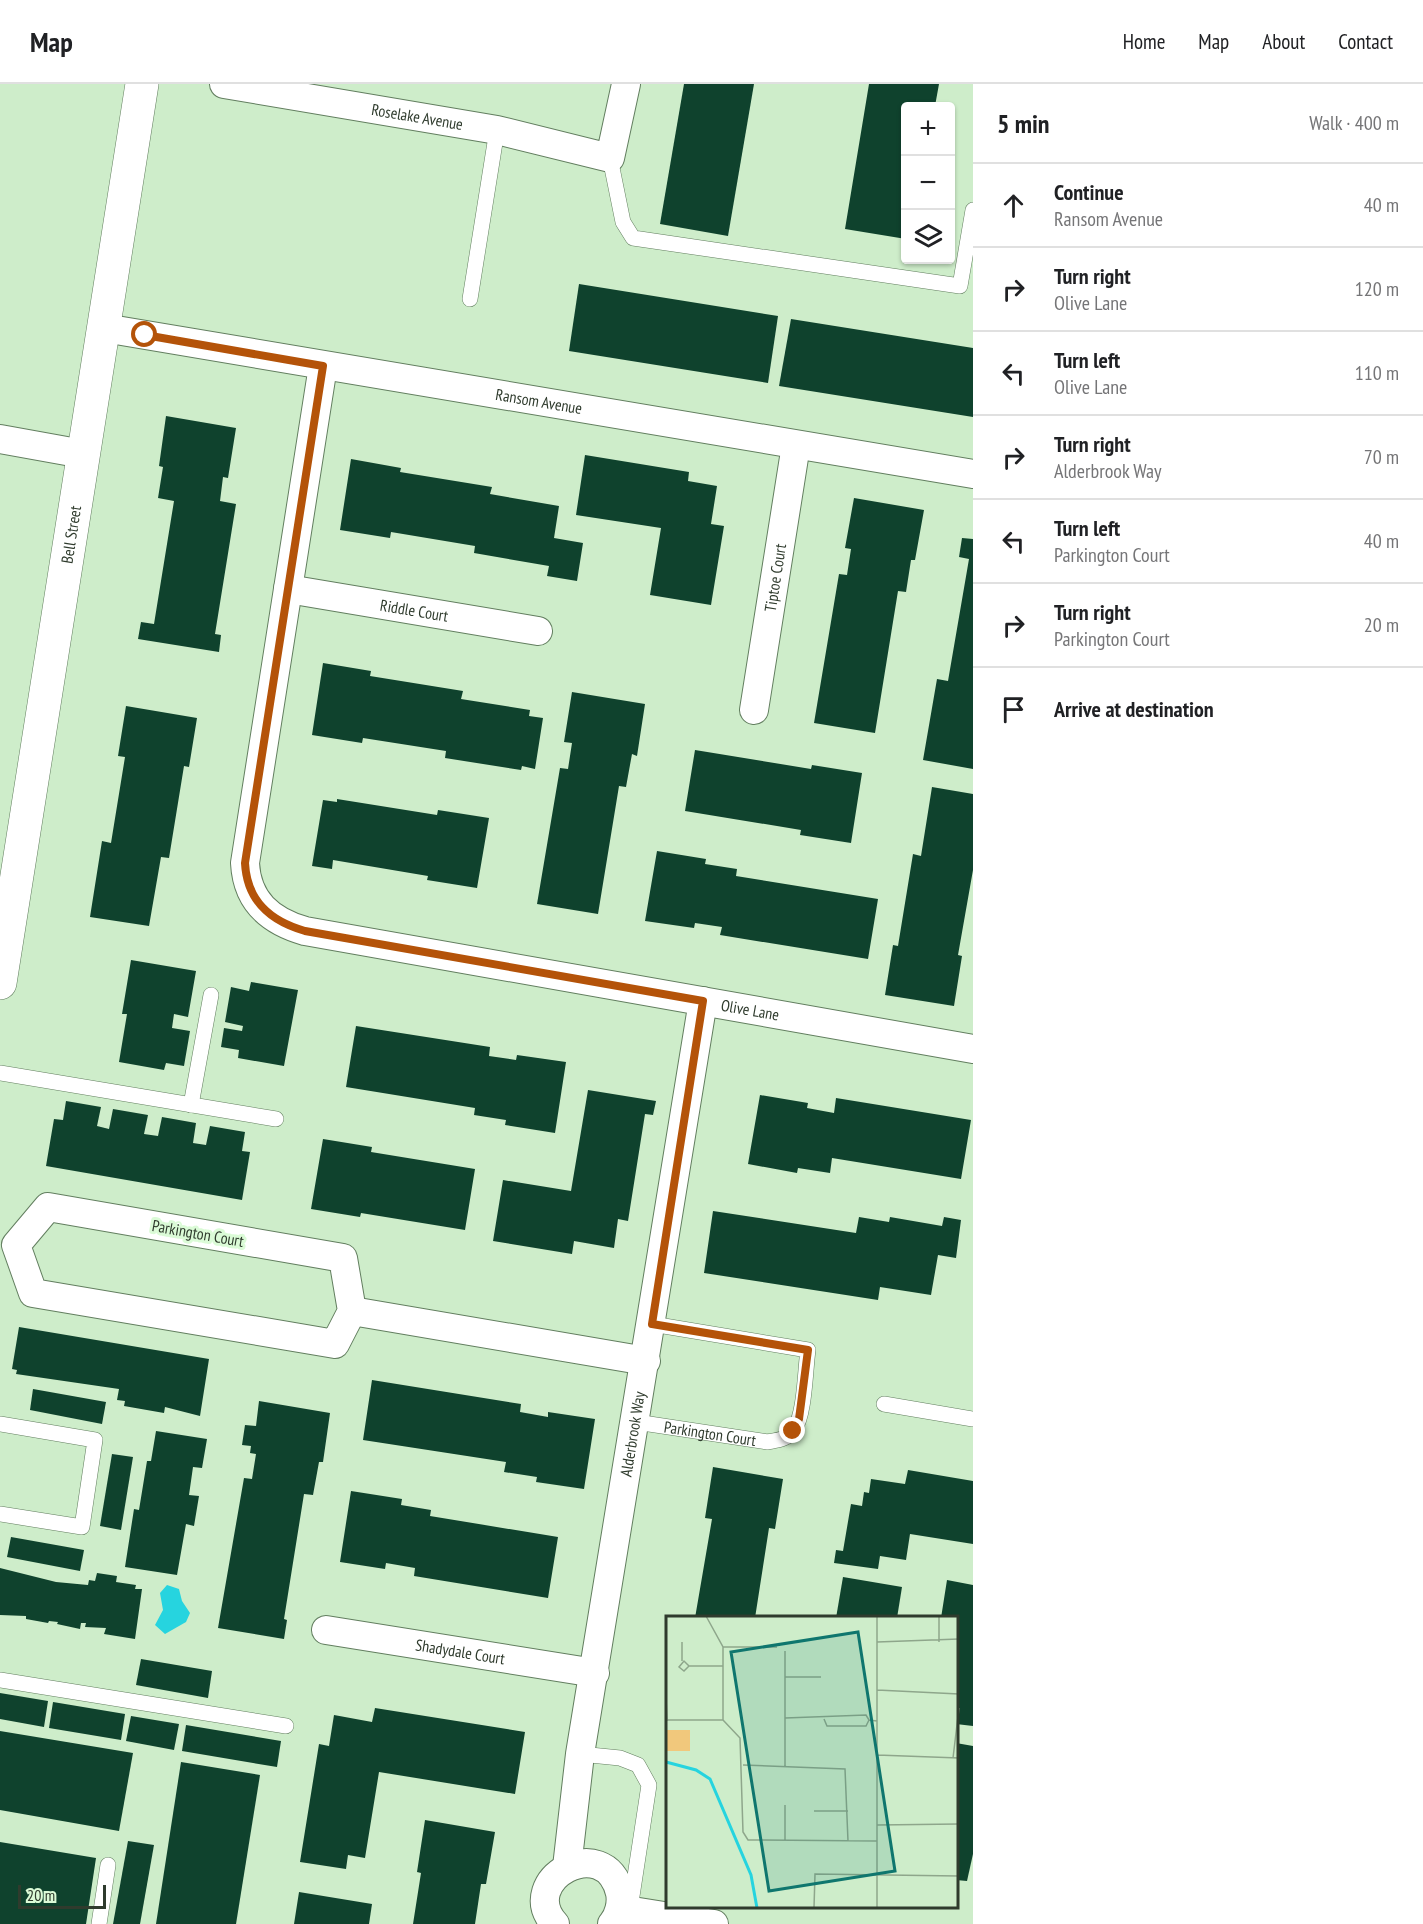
<!DOCTYPE html>
<html lang="en">
<head>
<meta charset="utf-8">
<style>
	:root { --surface:#fff; --page:#f6f6f6; --text:#202124; --muted:#757577; --line:#e0e0e0 }
	body { margin:0; font-family:"PT Sans Narrow",sans-serif; background:var(--page); color:var(--text) }
	.controls { position:absolute; right:18px; top:18px; display:grid; overflow:hidden; border-radius:6px; box-shadow:0 2px 4px #0004 }
	.controls button { width:54px; height:54px; display:grid; place-items:center; padding:0; border:0; border-bottom:2px solid var(--line); background:var(--surface); color:var(--text); font:30px sans-serif }
	.scale { position:absolute; left:18px; bottom:15px; width:88px; box-sizing:border-box; padding-left:6px; border:3px solid #2f3b2d; border-top:0; font-size:16px; line-height:21px; white-space:nowrap; color:#2f3b2d; -webkit-text-stroke:4px #dbfbd7; paint-order:stroke }
	.stop { position:absolute; width:18px; height:18px; margin:-14px; border:4px solid #b45309; border-radius:50%; background:#fff }
	.stop.end { background:#b45309; border-color:#fff; box-shadow:0 2px 6px #0008 }
	.list { margin:0; padding:0; list-style:none }
	h2 { display:flex; justify-content:space-between; align-items:center; height:78px; margin:0; padding:0 24px; font-size:26px }
	h2 small { font-size:20px; font-weight:400; color:var(--muted) }
	.list li { display:grid; grid-template-columns:39px 1fr auto; gap:18px; align-items:center; box-sizing:border-box; height:84px; padding:0 24px; border-top:2px solid var(--line) }
	.list b { display:block; font-size:22px; white-space:nowrap }
	.list p { margin:0; font-size:20px; white-space:nowrap; color:var(--muted) }
	.list em { font-size:20px; font-style:normal; color:var(--muted) }
	.icon { flex:none; width:33px; height:33px; fill:none; stroke:currentColor; stroke-width:2; stroke-linecap:round; stroke-linejoin:round }
	.map { position:relative; flex:none; width:973px; height:1840px; overflow:hidden }
	header { display:flex; align-items:center; gap:36px; box-sizing:border-box; height:84px; padding:0 30px; background:var(--surface); border-bottom:2px solid var(--line) }
	header strong { font-size:28px }
	nav { display:flex; gap:33px; margin-inline-start:auto; font-size:21px }
	main { display:flex }
	aside { flex:1; background:var(--surface) }
	.map>svg:first-child { display:block }
	.water { fill:#26d4df }
	.building { fill:#0f422d }
	.lines { fill:none; stroke-linecap:round; stroke-linejoin:round }
	.lane-casing { stroke:#627e5f; stroke-width:16 }
	.street-casing { stroke:#627e5f; stroke-width:30 }
	.secondary-casing { stroke:#627e5f; stroke-width:34 }
	.lane { stroke:#fff; stroke-width:15 }
	.street { stroke:#fff; stroke-width:28 }
	.secondary { stroke:#fff; stroke-width:33 }
	.route { stroke:#b45309; stroke-width:8 }
	.labels { text-anchor:middle; dominant-baseline:central; stroke-width:6; stroke-linejoin:round; paint-order:stroke }
	.street-label { font-size:16px; fill:#2f3b2d; stroke:#dbfbd7 }
	.inset-river { fill:none; stroke:#26d4df; stroke-width:3 }
	.inset-road { fill:none; stroke:#8ea68b; stroke-width:1.5 }
	.view { fill:#0f766e; fill-opacity:0.15; stroke:#0f766e; stroke-width:3 }
	.inset-edge { fill:none; stroke:#2f3b2d; stroke-width:3 }
</style>
</head>
<body>
<header>
<strong>Map</strong>
<nav><a>Home</a><a>Map</a><a>About</a><a>Contact</a></nav>
</header>
<main>
<div class="map">
<svg width="973" height="1840" viewBox="0 0 973 1840">
	<rect width="100%" height="100%" fill="#ceedca"/>
	<path class="water" d="M167 1501 179 1505 182 1517 190 1529 186 1538 165 1550 155 1541 163 1526 160 1509Z"/>
	<g class="building">
		<path d="M684 0H754L728 152 660 140Z"/>
		<path d="M869 0H939L935 22H906V155L845 145Z"/>
		<path d="M579 200 778 232 768 299 569 267Z"/>
		<path d="M791 235 973 264V333L779 302Z"/>
		<path d="M166 332 236 344 228 394 223 393 220 417 236 420 215 550 221 551 219 568 138 555 141 538 154 540 174 417 158 414 163 383 159 382Z"/>
		<path d="M585 371 689 388 688 397 717 402 711 440 724 442 711 521 650 511 661 444 576 431Z"/>
		<path d="M351 375 401 384 400 388 492 403 490 410 559 422 554 454 583 459 577 497 547 492 549 482 474 469 475 462 391 448 390 454 340 446Z"/>
		<path d="M854 414 924 426 915 476H911L906 508 898 507 875 649 814 639 839 490 847 491 851 465 845 464Z"/>
		<path d="M962 454 973 455V685L923 676 937 595 948 597 969 475 959 473Z"/>
		<path d="M323 579 371 587 370 592 463 607 461 615 530 626 529 632 543 634 535 685 522 682 521 686 445 674 446 667 363 654 362 659 312 651Z"/>
		<path d="M572 608 645 620 637 672 632 670 626 703 619 702 598 830 537 820 560 684 568 685 572 659 564 658Z"/>
		<path d="M126 622 197 634 189 683 184 682 169 774 161 773 149 842 90 833 102 757 111 759 125 673 118 672Z"/>
		<path d="M695 666 811 685 812 681 862 689 851 759 800 751 801 746 685 727Z"/>
		<path d="M932 703 973 710V786L958 871 962 872 954 922 885 911 893 861 898 862 913 770 921 772Z"/>
		<path d="M337 715 437 731 438 726 489 734 477 804 427 796 428 792 333 776 332 785 312 782 323 716 337 718Z"/>
		<path d="M657 767 706 775 705 780 737 785 736 792 878 815 868 875 720 851 722 843 695 839 694 844 645 837Z"/>
		<path d="M131 876 196 887 188 933 174 930 172 944 190 947 184 982 166 979 164 986 119 978 127 930H122Z"/>
		<path d="M251 898 298 906 284 982 238 974 239 966 221 963 224 944 242 947 243 942 225 938 231 903 249 907Z"/>
		<path d="M356 942 490 963 489 972 516 976 517 971 566 978 555 1049 505 1041 506 1036 474 1031 475 1024 346 1003Z"/>
		<path d="M588 1006 656 1017 653 1031 645 1030 628 1137 618 1135 614 1164 574 1157 572 1170 493 1157 503 1096 571 1107Z"/>
		<path d="M760 1011 808 1019 807 1024 834 1029 836 1014 971 1036 961 1095 832 1074 830 1089 798 1084 797 1089 748 1080Z"/>
		<path d="M66 1017 101 1023 97 1042 109 1045 113 1025 148 1031 144 1050 158 1052 162 1033 196 1039 193 1059 206 1061 210 1042 245 1048 242 1067 250 1068 242 1116 46 1082 54 1035 63 1036Z"/>
		<path d="M323 1055 372 1063 371 1068 475 1085 465 1146 361 1129 360 1133 311 1125Z"/>
		<path d="M713 1127 856 1149 859 1133 889 1138 890 1133 942 1142 944 1133 961 1136 956 1174 938 1171 931 1211 880 1203 878 1216 704 1189Z"/>
		<path d="M19 1243 209 1275 200 1332 165 1323 164 1329 124 1322 125 1317 117 1316 119 1305 16 1290 17 1286 12 1285Z"/>
		<path d="M372 1296 521 1320 520 1328 548 1333V1328L595 1335 584 1405 536 1398 537 1393 504 1388 506 1378 363 1356Z"/>
		<path d="M33 1305 106 1318 102 1340 30 1326Z"/>
		<path d="M259 1317 330 1329 323 1378H319L313 1411 304 1410 284 1535 287 1536 284 1555 218 1544 244 1394 252 1395 256 1370 250 1369 251 1362 242 1361 245 1341 256 1342Z"/>
		<path d="M156 1347 207 1355 202 1384 193 1383 189 1411 199 1412 194 1442 186 1440 177 1491 125 1483 134 1425 139 1426 147 1377H151Z"/>
		<path d="M112 1370 133 1373 121 1446 100 1442Z"/>
		<path d="M713 1383 783 1395 775 1445 769 1444 755 1534H695L712 1435 705 1434Z"/>
		<path d="M908 1386 973 1397V1460L910 1450 906 1476 880 1472 878 1485 834 1479 836 1466 843 1467 851 1420 862 1422 864 1408 869 1409 871 1395 905 1400Z"/>
		<path d="M351 1407 402 1415 401 1421 431 1426 430 1432 558 1453 548 1514 414 1492 415 1484 386 1479 385 1485 340 1478Z"/>
		<path d="M11 1453 84 1466 80 1487 7 1473Z"/>
		<path d="M0 1484 56 1498 88 1501 89 1496 95 1497 97 1489 117 1492 116 1498 136 1501 135 1505H142L135 1555 104 1550 106 1544 85 1543 86 1539H81L80 1545 57 1540 58 1538 49 1537 48 1539 26 1535V1532L0 1531Z"/>
		<path d="M843 1493 902 1503 897 1534H836Z"/>
		<path d="M947 1496 973 1501V1642L956 1640V1534H941Z"/>
		<path d="M141 1575 212 1587 208 1614 136 1601Z"/>
		<path d="M0 1609 48 1617 44 1643 0 1635Z"/>
		<path d="M53 1618 125 1630 121 1656 49 1644Z"/>
		<path d="M375 1624 525 1648 515 1710 379 1688 365 1774 348 1771 346 1785 300 1778 319 1660 329 1662 334 1631 372 1638Z"/>
		<path d="M131 1632 179 1640 174 1666 126 1657Z"/>
		<path d="M186 1641 281 1657 277 1683 182 1667Z"/>
		<path d="M0 1647 133 1669 119 1747 0 1726Z"/>
		<path d="M956 1659 973 1662V1770L967 1797 956 1796Z"/>
		<path d="M181 1678 260 1691 236 1840H156Z"/>
		<path d="M425 1736 495 1748 486 1800H481L475 1840H413L421 1789 417 1788Z"/>
		<path d="M128 1757 154 1761 140 1840H113Z"/>
		<path d="M0 1758 96 1774 86 1840H0Z"/>
		<path d="M299 1808 372 1820 369 1840H294Z"/>
	</g>
	<g class="lines">
		<defs>
			<g id="lane">
				<path d="M610 74 623 138 633 154 960 202 973 126"/>
				<path d="M470 215 497 46"/>
				<path d="M0 989 276 1035"/>
				<path d="M191 1021 211 911"/>
				<path d="M884 1320 973 1335"/>
				<path id="s1" d="M636 1338 768 1358C778 1356 788 1355 794 1346 805 1330 805 1287 808 1266L652 1240"/>
				<path d="M0 1340 95 1356 82 1443 0 1430"/>
				<path d="M0 1596 286 1642"/>
				<path d="M580 1670 620 1674 638 1681 649 1701 630 1825"/>
				<path d="M99 1840 108 1781"/>
			</g>
			<g id="street">
				<path id="s2" d="M224 0 497 46 610 74 626 0"/>
				<path id="s3" d="M104 244 973 390"/>
				<path id="s4" d="M323 282 245 779C247 817 270 837 305 847L973 965"/>
				<path d="M0 355 83 370"/>
				<path id="s5" d="M288 505 538 547"/>
				<path id="s6" d="M754 626 796 361"/>
				<path d="M48 1123 343 1174 352 1227 335 1260 33 1209 16 1161Z"/>
				<path d="M352 1227 646 1277"/>
				<path id="s7" d="M326 1546 595 1589"/>
				<path id="s8" d="M567 1783 580 1670 703 917"/>
				<path d="M620 1825 714 1840"/>
				<path d="M555 1840C515 1796 605 1746 620 1809 622 1819 619 1832 612 1840"/>
			</g>
			<g id="secondary">
				<path id="s9" d="M0 899 142 0"/>
			</g>
		</defs>
		<use href="#lane" class="lane-casing"/>
		<use href="#street" class="street-casing"/>
		<use href="#secondary" class="secondary-casing"/>
		<use href="#lane" class="lane"/>
		<use href="#street" class="street"/>
		<use href="#secondary" class="secondary"/>
	</g>
	<g class="lines">
		<path class="route" d="M145 251 323 282 245 779C247 817 270 837 305 847L703 917 652 1240 808 1266 799 1335 793 1347"/>
	</g>
	<g class="labels">
		<g class="street-label">
			<text stroke="none"><textPath href="#s2" startOffset="196">Roselake Avenue</textPath></text>
			<text stroke="none"><textPath href="#s3" startOffset="441">Ransom Avenue</textPath></text>
			<text stroke="none"><textPath href="#s9" startOffset="454">Bell Street</textPath></text>
			<text stroke="none"><textPath href="#s6" startOffset="134">Tiptoe Court</textPath></text>
			<text stroke="none"><textPath href="#s5" startOffset="128">Riddle Court</textPath></text>
			<text stroke="none"><textPath href="#s4" startOffset="1053">Olive Lane</textPath></text>
			<text transform="translate(198 1149) rotate(10)">Parkington Court</text>
			<text stroke="none"><textPath href="#s1" startOffset="75">Parkington Court</textPath></text>
			<text stroke="none"><textPath href="#s8" startOffset="438">Alderbrook Way</textPath></text>
			<text stroke="none"><textPath href="#s7" startOffset="136">Shadydale Court</textPath></text>
		</g>
	</g>
	<g transform="translate(666 1532)">
		<rect width="292" height="292" fill="#ceedca"/>
		<path d="M0 114H24V135H0Z" fill="#f1c87c"/>
		<path class="inset-river" d="M0 146 30 154 44 163 85 259 91 292"/>
		<path class="inset-road" d="M40 0 57 31V104M273 0V26M16 26V45M211 26 293 23M57 31H111M119 35V150M23 50 18 55 13 51 18 45 23 50H57M119 61H155M211 74 293 78M0 81 1 105M119 102 200 99 203 104M158 103 161 110H200L203 104 211 105M0 104H57L74 122 77 216 82 224 211 225M211 139 293 142M287 142 293 92M77 149 179 153 182 225M119 189V224M148 195H182M211 209 293 208M148 292 149 258 293 260M211 292V0"/>
		<path class="view" d="M192 16 229 255 103 275 65 36Z"/>
		<rect width="292" height="292" class="inset-edge"/>
	</g>
</svg>
<div class="controls">
<button>+</button>
<button>−</button>
<button><svg class="icon" aria-label="layers" viewBox="0 0 24 24"><path d="M12 4l9 5-9 5-9-5zM3 14l9 5 9-5"/></svg></button>
</div>
<div class="scale">20 m</div>
<div class="stop" style="left:145px;top:251px"></div>
<div class="stop end" style="left:793px;top:1347px"></div>
</div>
<aside>
<h2>5 min<small>Walk · 400 m</small></h2>
<ul class="list">
<li><svg class="icon" aria-label="ahead" viewBox="0 0 24 24"><path d="M12 20V5M6 11l6-6 6 6"/></svg><div><b>Continue</b><p>Ransom Avenue</p></div><em>40 m</em></li>
<li><svg class="icon" aria-label="right" viewBox="0 0 24 24"><path d="M7 20v-9h11M14 6l5 5-5 5"/></svg><div><b>Turn right</b><p>Olive Lane</p></div><em>120 m</em></li>
<li><svg class="icon" aria-label="left" viewBox="0 0 24 24"><path d="M17 20v-9H6M10 6l-5 5 5 5"/></svg><div><b>Turn left</b><p>Olive Lane</p></div><em>110 m</em></li>
<li><svg class="icon" aria-label="right" viewBox="0 0 24 24"><path d="M7 20v-9h11M14 6l5 5-5 5"/></svg><div><b>Turn right</b><p>Alderbrook Way</p></div><em>70 m</em></li>
<li><svg class="icon" aria-label="left" viewBox="0 0 24 24"><path d="M17 20v-9H6M10 6l-5 5 5 5"/></svg><div><b>Turn left</b><p>Parkington Court</p></div><em>40 m</em></li>
<li><svg class="icon" aria-label="right" viewBox="0 0 24 24"><path d="M7 20v-9h11M14 6l5 5-5 5"/></svg><div><b>Turn right</b><p>Parkington Court</p></div><em>20 m</em></li>
<li><svg class="icon" aria-label="arrive" viewBox="0 0 24 24"><path d="M6 21V4h12l-3 4 3 4H6"/></svg><div><b>Arrive at destination</b></div></li>
</ul>
</aside>
</main>
</body>
</html>
